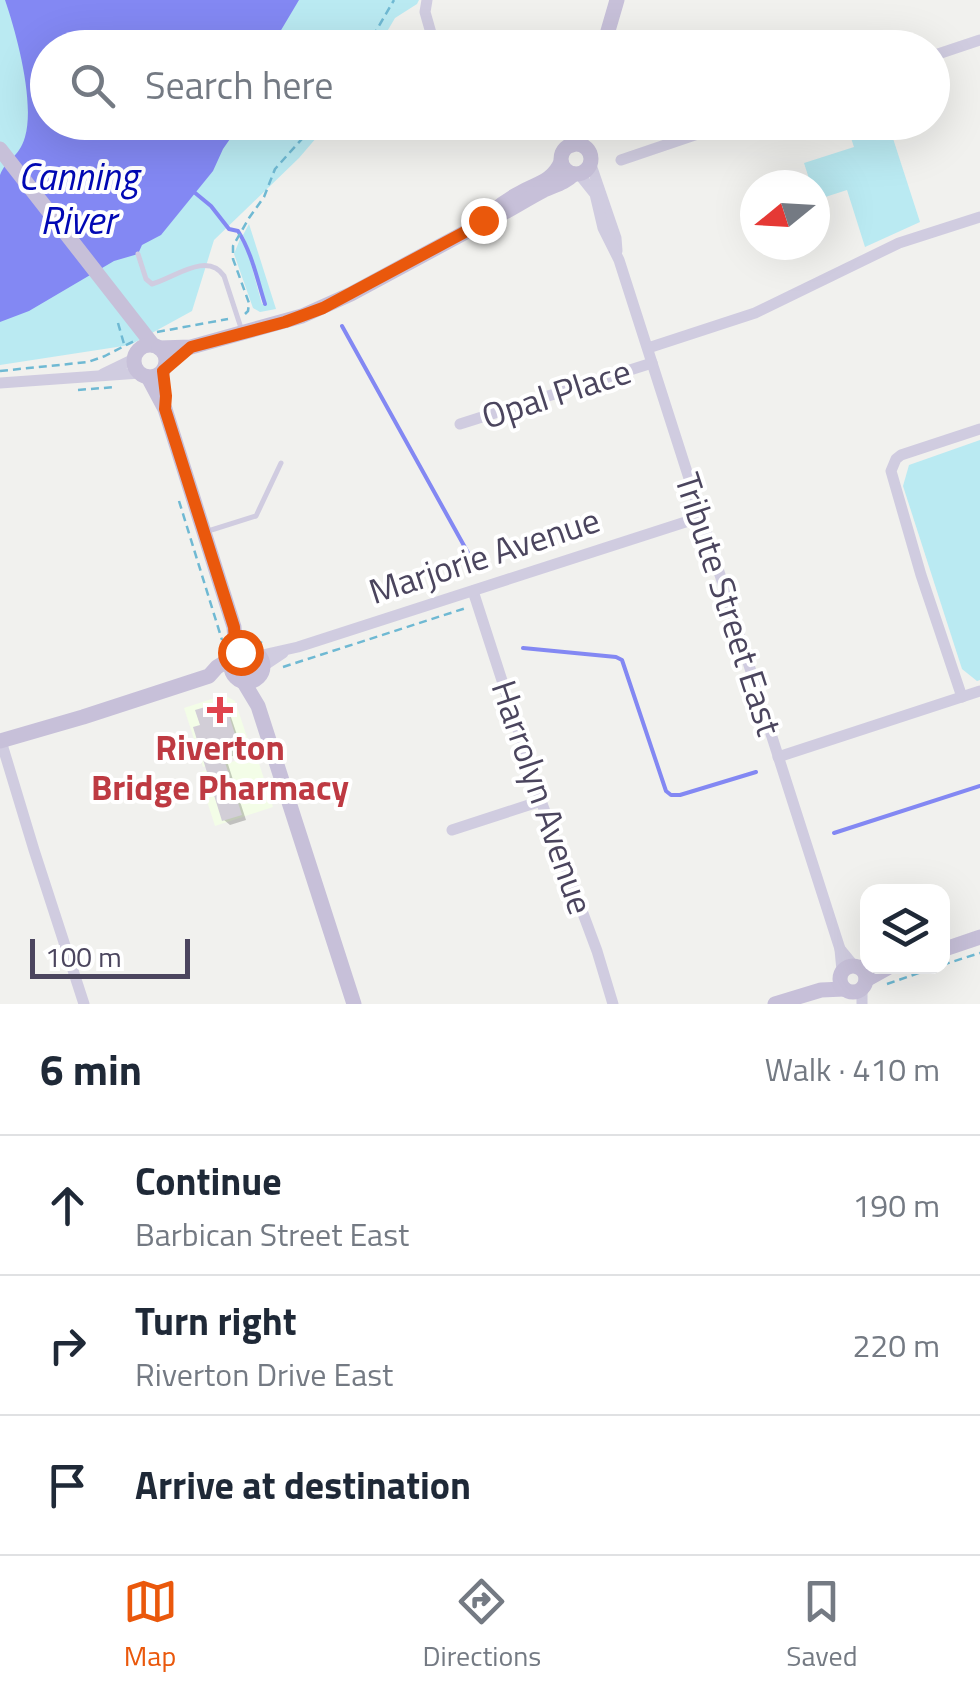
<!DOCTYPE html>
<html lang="en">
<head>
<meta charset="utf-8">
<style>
	:root { --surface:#fff; --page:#f6f6f7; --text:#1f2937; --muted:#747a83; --line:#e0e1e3; --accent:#ea580c }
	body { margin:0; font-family:"Titillium Web",sans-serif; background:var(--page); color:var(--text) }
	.controls { position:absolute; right:30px; bottom:30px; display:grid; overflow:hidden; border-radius:20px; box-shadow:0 10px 40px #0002 }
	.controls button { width:90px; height:90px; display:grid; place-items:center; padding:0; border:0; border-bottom:2px solid var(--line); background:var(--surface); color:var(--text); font:50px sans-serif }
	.compass { position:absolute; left:740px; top:170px; width:90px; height:90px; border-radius:50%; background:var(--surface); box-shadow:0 10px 40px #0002; rotate:252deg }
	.scale { position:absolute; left:30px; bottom:25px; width:160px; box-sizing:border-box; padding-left:10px; border:5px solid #4b455e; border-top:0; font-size:28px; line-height:35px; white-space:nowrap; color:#4b455e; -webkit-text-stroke:8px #fff; paint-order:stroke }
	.stop { position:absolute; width:30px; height:30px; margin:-22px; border:8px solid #ea580c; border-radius:50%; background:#fff }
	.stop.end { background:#ea580c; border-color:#fff; box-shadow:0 2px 10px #0008 }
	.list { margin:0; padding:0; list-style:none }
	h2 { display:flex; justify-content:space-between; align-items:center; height:130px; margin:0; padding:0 40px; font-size:42px }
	h2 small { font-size:32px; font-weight:400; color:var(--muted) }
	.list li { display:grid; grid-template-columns:65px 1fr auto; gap:30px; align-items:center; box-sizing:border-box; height:140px; padding:0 40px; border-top:2px solid var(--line) }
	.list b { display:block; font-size:38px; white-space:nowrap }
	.list p { margin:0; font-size:32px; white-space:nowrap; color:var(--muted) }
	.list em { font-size:32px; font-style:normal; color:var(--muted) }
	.icon { flex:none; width:55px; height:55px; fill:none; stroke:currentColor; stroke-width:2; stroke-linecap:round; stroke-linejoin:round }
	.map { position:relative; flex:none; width:980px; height:1004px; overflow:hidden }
	.search { position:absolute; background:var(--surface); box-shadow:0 10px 40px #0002; left:30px; right:30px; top:30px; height:110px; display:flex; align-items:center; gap:25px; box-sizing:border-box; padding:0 35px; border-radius:55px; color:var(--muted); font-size:38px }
	.sheet { height:550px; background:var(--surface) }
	nav { display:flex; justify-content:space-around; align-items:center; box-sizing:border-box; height:140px; border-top:2px solid var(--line); background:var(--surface); font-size:28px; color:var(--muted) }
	nav a { display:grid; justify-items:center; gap:5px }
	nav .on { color:var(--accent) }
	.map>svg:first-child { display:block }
	.commercial { fill:#f3fde7 }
	.green { fill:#baeaf2 }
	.water { fill:#8388f3 }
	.shadow { fill:#0003 }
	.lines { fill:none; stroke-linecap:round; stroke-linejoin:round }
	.stream { stroke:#8388f3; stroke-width:4 }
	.building { fill:#d2ced7 }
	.path { stroke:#6fb9d3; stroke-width:2.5; stroke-dasharray:8 5; stroke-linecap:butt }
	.lane { stroke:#d0cce0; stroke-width:5 }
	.street { stroke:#d0cce0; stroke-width:11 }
	.secondary { stroke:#c7c0d9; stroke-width:15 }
	.route { stroke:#ea580c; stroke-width:12 }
	.health-dot { fill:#e0444e; stroke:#fff; stroke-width:4 }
	.labels { text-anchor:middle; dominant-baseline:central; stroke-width:8; stroke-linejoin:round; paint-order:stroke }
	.street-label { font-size:35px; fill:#4b455e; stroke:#fff }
	.health-label { font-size:35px; font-weight:bold; fill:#be3a42; stroke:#fff }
	.water-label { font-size:38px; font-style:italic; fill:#0108b4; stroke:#fff }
</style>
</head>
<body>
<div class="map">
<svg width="980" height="1004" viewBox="0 0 980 1004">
	<rect width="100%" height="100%" fill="#f1f1ee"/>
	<g class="commercial">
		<path d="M224 695 235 701 252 752 203 767 184 708Z"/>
		<path d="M256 754 273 807 215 826 199 776 201 772Z"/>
	</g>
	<g class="green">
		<path d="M0 0H419L417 4 395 18 378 47 48 48V122L329 123 299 158 214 240 192 311 130 345 0 365Z"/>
		<path d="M846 123H888L920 222 865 247 847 190 816 200 815 185H811L804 163 854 147Z"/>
		<path d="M249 224 276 309 260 312 253 308 234 254 240 239 247 249 262 304H266L250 251 243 235Z"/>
		<path d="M980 440V680L977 681 962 669 903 486 909 465Z"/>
	</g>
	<path class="water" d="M5 0H299L271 47 48 48V122L239 123V126L223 149 213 171 161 235 142 245 138 254 114 261 29 311 0 322V175C6 159 19 158 25 137 35 102 17 35 5 0Z"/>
	<path class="shadow" d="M224 708 230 714 243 753 226 758 246 820 230 825 224 820 196 729Z"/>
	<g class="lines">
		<g class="stream">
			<path d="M194 192 211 206 229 229 238 231C252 253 257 279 265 304"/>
			<path d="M342 326 472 560"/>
			<path d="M523 648 616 657 622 660 666 791 671 795H680L756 772"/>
			<path d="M834 833 980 786"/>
		</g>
	</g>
	<path class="building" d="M219 703 226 706 239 747 222 753 242 815 222 821 193 727 200 725 195 710Z"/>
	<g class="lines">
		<g class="path">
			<path d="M366 48 394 0"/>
			<path d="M245 314 248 311 249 303 233 259V246L249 218 264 197 275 169 317 122"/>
			<path d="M118 323 124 344"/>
			<path d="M157 332 228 319"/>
			<path d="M0 371 88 362 105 356 136 340"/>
			<path d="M78 390 116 387"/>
			<path d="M179 501 222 640"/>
			<path d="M247 637 262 643"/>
			<path d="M283 667 466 608"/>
			<path d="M942 965 980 953"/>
			<path d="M887 984 939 966"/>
		</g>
		<g class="lane">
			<path d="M138 254 146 279 152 284C174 278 207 251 224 276L242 331"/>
			<path d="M205 532 256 516 281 463"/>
		</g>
		<g class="street">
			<path d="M427 0 425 12 433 40"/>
			<path d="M932 56 980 40"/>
			<path d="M621 160 733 122"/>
			<path d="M590 162 616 238 617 251"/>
			<path d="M579 174 595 194 603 228 619 260 840 949 842 971"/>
			<path d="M648 348 755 313 899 243 980 217"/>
			<path d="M103 374 134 359"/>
			<path d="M0 383 140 373"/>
			<path d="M460 424 652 363"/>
			<path d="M473 591 541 801 597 951 613 1004"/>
			<path d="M258 656 298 647 701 517"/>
			<path d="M262 667 283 653"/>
			<path d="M962 697 921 575 891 471 896 459 901 455 980 429"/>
			<path d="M1 741 34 850 84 1004"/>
			<path d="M778 757 980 691"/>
			<path d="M452 830 541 801"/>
			<path d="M840 949 854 966"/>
			<path d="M862 989V1004"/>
		</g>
		<g class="secondary">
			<path d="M603 48 617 0"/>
			<circle cx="576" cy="159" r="15"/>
			<path d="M572 145 582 122"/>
			<path d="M0 149 153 345"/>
			<path d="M491 213C500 205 510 198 520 193 537 183 552 182 561 162"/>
			<circle cx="150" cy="361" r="16"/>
			<path d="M159 348 191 347 302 316 351 294 477 226C501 216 521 202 544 190 555 185 565 183 574 174"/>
			<path d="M148 377 165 409 234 627 236 654"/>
			<circle cx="247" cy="666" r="16"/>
			<path d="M243 681 258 706 354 1004"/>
			<path d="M0 741 83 717 209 676 217 667 234 657"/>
			<path d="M942 950 980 937"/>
			<circle cx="853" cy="979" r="13"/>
			<path d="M866 980 891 966"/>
			<path d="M775 1004 821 990 844 989"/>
		</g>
	</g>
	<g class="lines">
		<path class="route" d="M240 652 236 654 234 627 165 409 166 396 163 371 191 347 285 322 323 308 463 233 483 220"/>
	</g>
	<path class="health-dot" d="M215 695h10v10h10v10h-10v10h-10v-10h-10v-10h10z"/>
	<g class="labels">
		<g class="street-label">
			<text transform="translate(556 393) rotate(-18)">Opal Place</text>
			<text transform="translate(484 555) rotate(-18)">Marjorie Avenue</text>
			<text transform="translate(729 604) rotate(72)">Tribute Street East</text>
			<text transform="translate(543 797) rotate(71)">Harrolyn Avenue</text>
		</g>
		<g class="health-label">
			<text x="220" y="747">Riverton<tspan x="220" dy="40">Bridge Pharmacy</tspan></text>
		</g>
		<g class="water-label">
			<text x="78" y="176">Canning<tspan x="78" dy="44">River</tspan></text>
		</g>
	</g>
</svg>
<div class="controls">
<button><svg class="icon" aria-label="layers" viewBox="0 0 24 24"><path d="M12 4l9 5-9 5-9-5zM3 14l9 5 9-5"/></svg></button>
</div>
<svg class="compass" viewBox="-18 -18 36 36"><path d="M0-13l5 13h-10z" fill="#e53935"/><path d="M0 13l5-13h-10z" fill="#747a83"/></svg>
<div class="scale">100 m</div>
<div class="stop" style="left:240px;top:652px"></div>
<div class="stop end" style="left:483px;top:220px"></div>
<div class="search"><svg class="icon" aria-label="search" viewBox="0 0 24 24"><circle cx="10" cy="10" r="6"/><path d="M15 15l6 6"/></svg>Search here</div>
</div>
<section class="sheet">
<h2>6 min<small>Walk · 410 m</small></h2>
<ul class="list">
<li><svg class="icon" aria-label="ahead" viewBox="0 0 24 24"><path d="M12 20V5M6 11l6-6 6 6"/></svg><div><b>Continue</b><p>Barbican Street East</p></div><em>190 m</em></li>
<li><svg class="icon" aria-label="right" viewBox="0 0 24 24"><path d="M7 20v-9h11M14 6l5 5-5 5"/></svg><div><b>Turn right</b><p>Riverton Drive East</p></div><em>220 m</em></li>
<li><svg class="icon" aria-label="arrive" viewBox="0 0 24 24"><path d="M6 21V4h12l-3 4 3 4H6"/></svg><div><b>Arrive at destination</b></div></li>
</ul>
</section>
<nav>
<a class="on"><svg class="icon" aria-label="map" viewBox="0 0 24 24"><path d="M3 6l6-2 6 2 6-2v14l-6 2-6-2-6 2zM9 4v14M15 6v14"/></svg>Map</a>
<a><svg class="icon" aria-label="directions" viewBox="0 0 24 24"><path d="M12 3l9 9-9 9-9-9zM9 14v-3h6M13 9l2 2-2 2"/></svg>Directions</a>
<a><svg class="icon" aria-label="saved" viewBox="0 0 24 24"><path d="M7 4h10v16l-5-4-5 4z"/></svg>Saved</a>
</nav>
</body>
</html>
